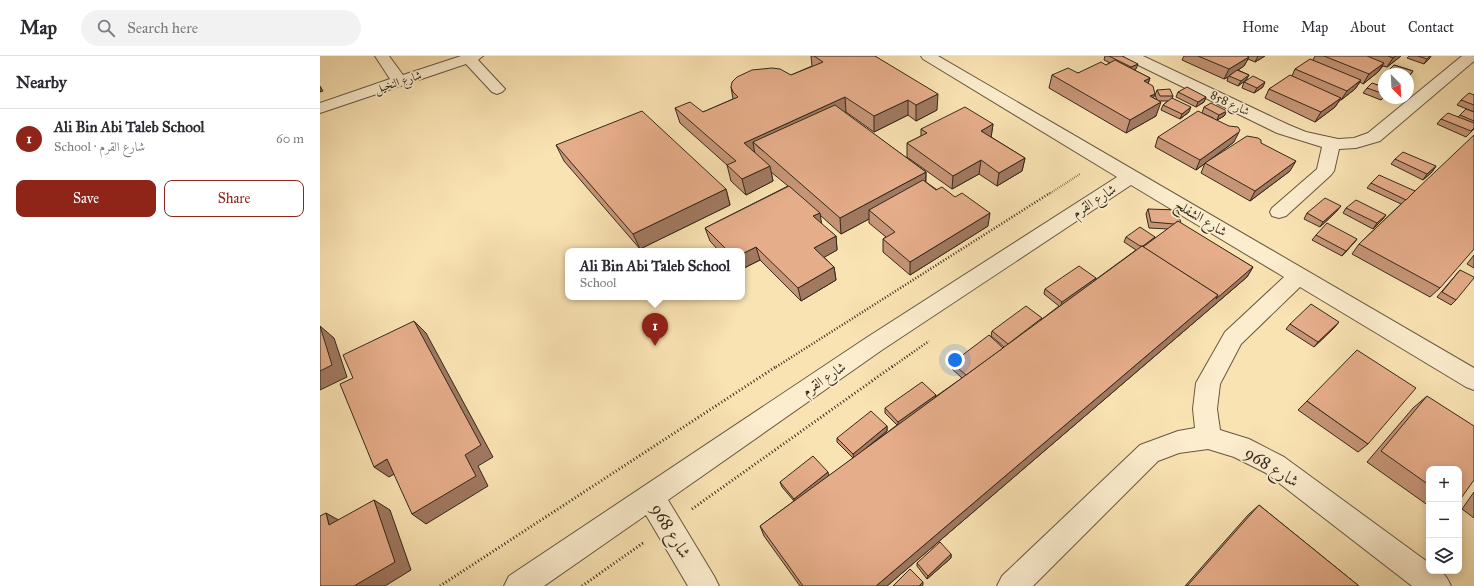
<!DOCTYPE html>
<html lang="en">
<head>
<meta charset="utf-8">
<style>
	:root { --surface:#fff; --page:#f2f2f3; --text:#2b2b33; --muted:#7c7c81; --line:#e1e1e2; --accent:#8f2418 }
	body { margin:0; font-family:"IM FELL Great Primer",Amiri,serif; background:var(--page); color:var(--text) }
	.controls { position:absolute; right:12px; bottom:12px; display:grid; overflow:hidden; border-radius:8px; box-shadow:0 2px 10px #0003 }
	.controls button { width:36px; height:36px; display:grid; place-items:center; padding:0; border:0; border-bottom:1px solid var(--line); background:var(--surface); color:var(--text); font:20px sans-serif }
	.compass { position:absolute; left:1058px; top:12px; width:36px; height:36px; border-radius:50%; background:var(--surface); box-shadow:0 2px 10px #0003; rotate:156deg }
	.you { position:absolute; left:635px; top:304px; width:14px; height:14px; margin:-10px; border:3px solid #fff; border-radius:50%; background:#1a73e8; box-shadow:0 0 0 6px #1a73e833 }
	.badge { display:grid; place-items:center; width:26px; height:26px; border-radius:50%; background:var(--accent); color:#fff; font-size:13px; font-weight:700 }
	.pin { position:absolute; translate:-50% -33px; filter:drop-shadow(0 1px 2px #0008) }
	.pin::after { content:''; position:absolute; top:21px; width:14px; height:12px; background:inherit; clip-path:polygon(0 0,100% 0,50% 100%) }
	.popup { position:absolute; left:245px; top:192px; width:180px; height:52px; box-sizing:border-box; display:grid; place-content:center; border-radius:8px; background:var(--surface); filter:drop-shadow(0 1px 3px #0005); font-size:13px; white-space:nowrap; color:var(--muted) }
	.popup b { font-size:15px; color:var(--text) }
	.popup::after { content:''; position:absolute; left:50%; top:100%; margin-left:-8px; border:8px solid transparent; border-top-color:var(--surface) }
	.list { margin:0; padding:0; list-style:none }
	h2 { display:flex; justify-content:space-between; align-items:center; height:52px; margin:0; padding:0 16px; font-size:17px }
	h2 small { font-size:13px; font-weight:400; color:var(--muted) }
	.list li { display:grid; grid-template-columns:26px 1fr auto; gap:12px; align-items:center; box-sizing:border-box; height:60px; padding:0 16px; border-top:1px solid var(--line) }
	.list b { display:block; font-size:15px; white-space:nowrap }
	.list p { margin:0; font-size:13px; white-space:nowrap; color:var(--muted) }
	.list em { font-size:13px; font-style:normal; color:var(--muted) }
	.actions { display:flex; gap:8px; padding:12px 16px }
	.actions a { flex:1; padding:9px 0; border:1px solid var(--accent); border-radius:8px; text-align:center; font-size:14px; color:var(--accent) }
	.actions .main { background:var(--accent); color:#fff }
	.icon { flex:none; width:22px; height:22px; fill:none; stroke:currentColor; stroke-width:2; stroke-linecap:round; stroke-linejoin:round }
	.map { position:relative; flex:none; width:1154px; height:530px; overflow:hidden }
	header { display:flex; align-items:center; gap:24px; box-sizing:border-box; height:56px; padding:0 20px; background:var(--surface); border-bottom:1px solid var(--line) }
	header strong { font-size:19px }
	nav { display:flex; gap:22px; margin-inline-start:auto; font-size:14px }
	.search { width:280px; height:36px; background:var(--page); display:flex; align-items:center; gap:10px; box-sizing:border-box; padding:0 14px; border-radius:22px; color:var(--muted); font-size:15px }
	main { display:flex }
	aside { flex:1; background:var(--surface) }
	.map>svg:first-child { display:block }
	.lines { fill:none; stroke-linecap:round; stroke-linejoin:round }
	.minor-casing { stroke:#665840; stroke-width:2 }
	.path-far2 { stroke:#35291a; stroke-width:2; stroke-dasharray:0.5 1.5; stroke-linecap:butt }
	.path-far1 { stroke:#35291a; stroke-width:2.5; stroke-dasharray:1 2; stroke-linecap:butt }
	.path { stroke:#35291a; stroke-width:3; stroke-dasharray:1 2.5; stroke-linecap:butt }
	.minor { fill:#fcedce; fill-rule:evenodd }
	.wall { fill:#c69577; stroke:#35291a }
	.shaded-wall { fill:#a17961; stroke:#35291a }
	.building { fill:#e6ad8a; stroke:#35291a }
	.labels { text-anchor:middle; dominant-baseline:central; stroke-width:3.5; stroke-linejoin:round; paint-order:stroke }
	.far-street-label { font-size:12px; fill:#35291a; stroke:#fcedce }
	.street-label { font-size:14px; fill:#35291a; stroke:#fcedce }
	.near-street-label { font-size:17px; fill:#35291a; stroke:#fcedce }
</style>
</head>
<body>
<header>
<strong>Map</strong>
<div class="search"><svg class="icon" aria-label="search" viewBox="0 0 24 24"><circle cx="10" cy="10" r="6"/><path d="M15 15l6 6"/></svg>Search here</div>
<nav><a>Home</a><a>Map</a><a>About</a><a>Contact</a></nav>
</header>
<main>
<aside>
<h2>Nearby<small></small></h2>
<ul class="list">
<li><span class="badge">1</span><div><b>Ali Bin Abi Taleb School</b><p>School · شارع القرم</p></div><em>60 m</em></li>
</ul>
<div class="actions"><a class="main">Save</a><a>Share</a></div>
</aside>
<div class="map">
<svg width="1154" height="530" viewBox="0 0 1154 530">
	<rect width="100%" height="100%" fill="#fae3b3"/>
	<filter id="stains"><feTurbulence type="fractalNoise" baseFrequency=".005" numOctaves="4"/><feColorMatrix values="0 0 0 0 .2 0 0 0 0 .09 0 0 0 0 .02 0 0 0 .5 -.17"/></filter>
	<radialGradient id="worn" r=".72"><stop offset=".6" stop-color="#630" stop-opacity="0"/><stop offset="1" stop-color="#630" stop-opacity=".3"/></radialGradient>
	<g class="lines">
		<defs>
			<g id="minor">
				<path d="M55 0H69L83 19 141 0H163L158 4 185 33 182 36 177 38 172 36 146 8 0 57V47L70 23Z"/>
				<path d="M601 0H618L1154 312V334L1146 331 980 231 921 288 900 328 897 353 900 374 929 383 964 401 1109 507V515C1123 515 1125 517 1131 530H1092L946 417 914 401 888 393 859 397 838 405 713 530H677L682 520 820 389 858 375 875 372 873 353 876 327 905 276 964 221 811 129 562 294 348 444 394 520 399 530H368L326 459 224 530H184L189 520 546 282 797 121 603 3Z"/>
				<path d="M804 0H823L969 69 986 76 1018 83 1034 82 1048 77 1142 0H1154V5L1060 85 1036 92 1019 93 1014 115 1011 119 966 160 959 162 952 160 950 156 952 152 997 113 1002 91 957 77 806 3Z"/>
			</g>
		</defs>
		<use href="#minor" class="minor-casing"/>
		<path class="path-far2" d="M729 138 760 118"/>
		<g class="path-far1">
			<path d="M456 311 730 137"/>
			<path d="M572 311 609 285"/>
		</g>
		<g class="path">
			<path d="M372 453 573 310"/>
			<path d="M120 530 457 310"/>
			<path d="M262 530 323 487"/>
		</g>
		<use href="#minor" class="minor"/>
	</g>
	<g class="wall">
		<path d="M491 0H555L617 54 596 65 588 59 554 76 526 56 525 57 606 116V126L668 170 590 219 563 196V183L566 181 549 167V163L521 178 500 159 501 168 516 180 517 194 504 201 514 211 516 224 481 245 440 204 422 213V195H399L390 185 385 172 468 130 451 116 453 125 426 139 411 125 407 109 360 67 355 52 383 56 413 43 411 31 471 19 492 10Z"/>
		<path d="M785 0H802L816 13 814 14 830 22 828 28 835 38 833 42 837 44 835 39 837 34 853 40 852 43 869 56 860 63 841 54 843 49 848 45H839L836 60 806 77 729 32 732 19 758 17 786 9 790 7 784 4Z"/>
		<path d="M864 0H945L935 6 928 3 924 10 918 14 929 19 926 24 918 30 907 25 908 21 904 23 862 4Z"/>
		<path d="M995 0H1081L1067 11 1063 10 1058 16 1043 28 1040 26 1035 33 1021 44H1020L1015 51 995 66 945 42 949 33 972 20 975 13 993 4Z"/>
		<path d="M1089 0H1111L1109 3 1104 8 1087 2Z"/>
		<path d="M1074 9 1093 15 1088 22V18H1067L1070 13Z"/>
		<path d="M924 26 943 31 934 37 922 32Z"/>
		<path d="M1064 31V41L1061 44 1043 37 1047 32Z"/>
		<path d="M858 36 886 41 884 46 876 51 856 41Z"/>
		<path d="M1154 39V56L1137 49 1141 44Z"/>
		<path d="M884 51 907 55 904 60 897 64 914 86 876 114 835 91 838 81 893 62 882 57Z"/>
		<path d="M1154 56V73L1146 81 1117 68 1121 63 1138 61 1140 59Z"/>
		<path d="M673 68 671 81 705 102 702 115 677 130 659 118 632 133 587 101V87L601 80V73Z"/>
		<path d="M941 87 970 115 930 145 881 117 885 107Z"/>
		<path d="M236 89 406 133 410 149 320 193 244 105Z"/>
		<path d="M1075 103 1116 110 1112 116 1103 124 1071 108Z"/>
		<path d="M1051 127 1095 135 1120 232 1110 241 1032 198 1039 188 1081 148 1047 132Z"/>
		<path d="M1026 152 1066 159 1062 164 1053 173 1023 157Z"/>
		<path d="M828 153 861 168 933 211 927 221 567 530H480L444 480 440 470 474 445 462 431 460 426 509 420 533 402 517 386V382L567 370V375L544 394 577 369 565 357V352L616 339 615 341 642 322 631 312 632 307 684 291 671 280 672 275 722 263 739 250 724 238 725 233 776 222 775 224 816 194 804 186 806 181H835L834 183 848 173 829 172 826 158Z"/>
		<path d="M1017 155 1000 171 984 163 987 157Z"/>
		<path d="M996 179 1037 183 1022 200 992 184Z"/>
		<path d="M1154 199V212L1147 208Z"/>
		<path d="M1140 214 1136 244 1131 249 1117 241Z"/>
		<path d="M970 268 1015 271 994 291 966 273Z"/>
		<path d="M1107 340 1109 413V450L1047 406 1093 352Z"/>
		<path d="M987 345 1048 388 1038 396 978 354Z"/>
		<path d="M1154 436V462L1142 453Z"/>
		<path d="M939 449 1039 530H865L928 459Z"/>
		<path d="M631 498V502L607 523 597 510V507Z"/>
	</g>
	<g class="shaded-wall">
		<path d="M938 0H945L935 6Z"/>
		<path d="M1076 0H1081L1067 11 1073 2Z"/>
		<path d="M1110 0H1111L1109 3 1104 8 1107 3Z"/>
		<path d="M929 1 924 10 909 20 908 21 904 23 909 13Z"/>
		<path d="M1064 7 1058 16 1043 28 1049 18Z"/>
		<path d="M818 8 816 13 810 16 811 11Z"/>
		<path d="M929 19 926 24 918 30 921 25Z"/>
		<path d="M830 22 825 35 824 25Z"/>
		<path d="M1041 24 1035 33 1021 44 1027 35Z"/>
		<path d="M945 26 943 31 934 37 937 32Z"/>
		<path d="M0 30 3 35 0 36Z"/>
		<path d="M618 38 617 54 596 65V49Z"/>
		<path d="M835 38 830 51V40Z"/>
		<path d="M525 41 526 56 443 95 433 86 435 99 424 87Z"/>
		<path d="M886 41 884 46 876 51 878 46Z"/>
		<path d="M1021 42 1015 51 995 66 1001 56Z"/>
		<path d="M588 44V59L554 76V60Z"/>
		<path d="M841 46 836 60 806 77 810 64Z"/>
		<path d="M871 51 869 56 860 63 862 58Z"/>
		<path d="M907 55 904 60 897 64 899 59Z"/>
		<path d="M673 68 671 82 661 75Z"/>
		<path d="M919 76 914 86 876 114 880 104Z"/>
		<path d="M705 102 702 115 677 130 679 117Z"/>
		<path d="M661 104 659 118 632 133 633 120Z"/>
		<path d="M976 105 970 115 930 145 935 135Z"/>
		<path d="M450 110 453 125 426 139 422 123Z"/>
		<path d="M1116 110 1112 116 1103 124 1107 118Z"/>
		<path d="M606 116 605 132 549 154V163L521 178 520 162Z"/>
		<path d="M406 133 410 149 320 193 313 178Z"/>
		<path d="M1021 150 1017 155 1000 171 1003 166Z"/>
		<path d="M500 157 502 170 493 160Z"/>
		<path d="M670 157 668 170 590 219V206Z"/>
		<path d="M1066 159 1062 164 1053 173 1057 167Z"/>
		<path d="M516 180 517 194 496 206 494 192Z"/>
		<path d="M835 181 833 186 822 194 821 191Z"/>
		<path d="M1037 183 1033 188 1022 200 1026 195Z"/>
		<path d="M436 191 440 204 422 213V198Z"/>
		<path d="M514 211 516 224 481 245 478 232Z"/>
		<path d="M933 211 927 221 567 530H556L898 239Z"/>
		<path d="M776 222 774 227 740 251 742 246Z"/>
		<path d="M94 265 106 277 173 401 158 410 168 430 106 468 92 458Z"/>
		<path d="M1019 266 1015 271 994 291 998 286Z"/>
		<path d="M0 270 14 282 27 321 0 334Z"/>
		<path d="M616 339 615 343 578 371V366Z"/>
		<path d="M567 370V375L534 402 533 398Z"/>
		<path d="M67 403 82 414 69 421 54 411Z"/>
		<path d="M508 416 509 420 475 447 474 443Z"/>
		<path d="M54 444 70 454 91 514 65 530H34Z"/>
		<path d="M6 457 24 467 9 469Z"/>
		<path d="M631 498V502L607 523 608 520Z"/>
		<path d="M603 526V529L602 530H599Z"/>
	</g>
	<g class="building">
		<path d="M494 0H555L618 38 596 49 588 44 554 60 525 41 424 87 450 110 422 123 407 109 416 105 355 52 370 46 383 56 418 41 413 36 411 31 412 26 417 21 432 14 452 12 460 13 471 19 503 6Z"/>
		<path d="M789 0H802L818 8 811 11Z"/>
		<path d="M878 0H927L929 1 909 13Z"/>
		<path d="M1004 0H1047L1064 7 1049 18Z"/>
		<path d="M1068 0H1076L1073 2Z"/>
		<path d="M1098 0H1110L1107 3Z"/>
		<path d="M990 3 1041 24 1027 35 975 13Z"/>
		<path d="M795 4 830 22 824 25 833 30 835 38 830 40 841 46 810 64 732 19 748 12 758 17 781 6 786 9Z"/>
		<path d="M1074 9 1093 15 1089 20H1088V18H1082L1070 13Z"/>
		<path d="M917 14 929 19 921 25 909 20Z"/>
		<path d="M970 19 1021 42 1001 56 949 33Z"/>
		<path d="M933 20 945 26 937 32 924 26Z"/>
		<path d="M1052 27 1064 31V38L1047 32Z"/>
		<path d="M867 31 886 41 878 46 858 36Z"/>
		<path d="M850 33 853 40H840L837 34Z"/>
		<path d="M1149 37 1154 39V49L1141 44Z"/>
		<path d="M852 42 871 51 862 58 843 49Z"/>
		<path d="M891 47 907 55 899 59 884 51Z"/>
		<path d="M515 49 606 116 520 162 433 86Z"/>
		<path d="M645 51 673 68 661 75 705 102 679 117 661 104 633 120 587 87 607 77 601 73Z"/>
		<path d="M1146 53 1154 56V65L1140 59Z"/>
		<path d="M322 55 406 133 313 178 236 89Z"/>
		<path d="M878 55 909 70 918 71 920 74 919 76 880 104 838 81Z"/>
		<path d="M1128 57 1154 67V72L1151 75 1121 63Z"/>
		<path d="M1154 79V193L1120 232 1039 188Z"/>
		<path d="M927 80 938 82 941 84V87L976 105 935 135 885 107Z"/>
		<path d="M1083 96 1116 110 1107 118 1075 103Z"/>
		<path d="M1059 119 1095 135 1086 144 1051 127Z"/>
		<path d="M603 124 616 134 622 131 635 141 642 137 670 157 590 206 563 183 575 176 549 154Z"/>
		<path d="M469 130 500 157 493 160 516 180 494 192 514 211 478 232 436 191 422 198V195H408L385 172Z"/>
		<path d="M1005 142 1021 150 1003 166 987 157Z"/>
		<path d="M1036 144 1066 159 1057 167 1026 152Z"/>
		<path d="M828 153 858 154 861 168 858 165 854 168 831 166Z"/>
		<path d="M858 165 933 211 896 243 898 239 823 191Z"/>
		<path d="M1007 167 1037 183 1026 195 996 179Z"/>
		<path d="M820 171 835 181 823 190H820L806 181Z"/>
		<path d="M822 190 898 239 556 530H483L440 470Z"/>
		<path d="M759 210 776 222 742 246 725 233Z"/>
		<path d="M1140 214 1154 221V222L1136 244 1122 236Z"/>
		<path d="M991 248 1019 266 998 286 970 268Z"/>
		<path d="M706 250 722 262 688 288 672 275Z"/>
		<path d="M94 265 161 389 145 399 156 420 92 458 67 403 54 411 20 328 33 322 23 299Z"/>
		<path d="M0 270 12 309 0 315Z"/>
		<path d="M669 279 683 292 646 319 632 307Z"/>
		<path d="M1037 294 1096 332 1048 388 987 345Z"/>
		<path d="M602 326 616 339 578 366 565 352Z"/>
		<path d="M1107 340 1154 370V424L1139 445V413H1109V429L1061 395Z"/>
		<path d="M551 355 567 370 533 398 517 382Z"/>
		<path d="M493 400 508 416 474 443 460 426Z"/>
		<path d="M54 444 75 506 34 530H0V460L6 457 9 469Z"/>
		<path d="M939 449 1039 530H867Z"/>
		<path d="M620 486 631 498 608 520 597 507Z"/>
		<path d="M590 513 603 526 599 530H573Z"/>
	</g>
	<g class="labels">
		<g class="far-street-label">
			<text transform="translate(78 26) rotate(-18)">شارع النخيل</text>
			<text transform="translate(910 47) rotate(26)">شارع 858</text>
		</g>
		<g class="street-label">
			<text transform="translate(774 145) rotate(-33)">شارع القرم</text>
			<text transform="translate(881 162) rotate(31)">شارع الشفلح</text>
			<text transform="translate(504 323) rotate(-34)">شارع القرم</text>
		</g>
		<g class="near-street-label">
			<text transform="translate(952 411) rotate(32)">شارع 968</text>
			<text transform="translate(351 475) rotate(59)">شارع 968</text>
		</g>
	</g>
	<rect width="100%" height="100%" filter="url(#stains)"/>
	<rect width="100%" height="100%" fill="url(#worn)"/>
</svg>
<div class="controls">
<button>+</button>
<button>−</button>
<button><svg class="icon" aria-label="layers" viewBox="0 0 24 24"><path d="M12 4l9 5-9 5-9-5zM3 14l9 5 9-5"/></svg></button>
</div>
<svg class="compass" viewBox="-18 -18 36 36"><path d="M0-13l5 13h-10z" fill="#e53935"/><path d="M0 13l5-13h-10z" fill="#7c7c81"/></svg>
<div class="you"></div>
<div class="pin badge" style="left:335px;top:290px">1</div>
<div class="popup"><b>Ali Bin Abi Taleb School</b>School</div>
</div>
</main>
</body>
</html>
